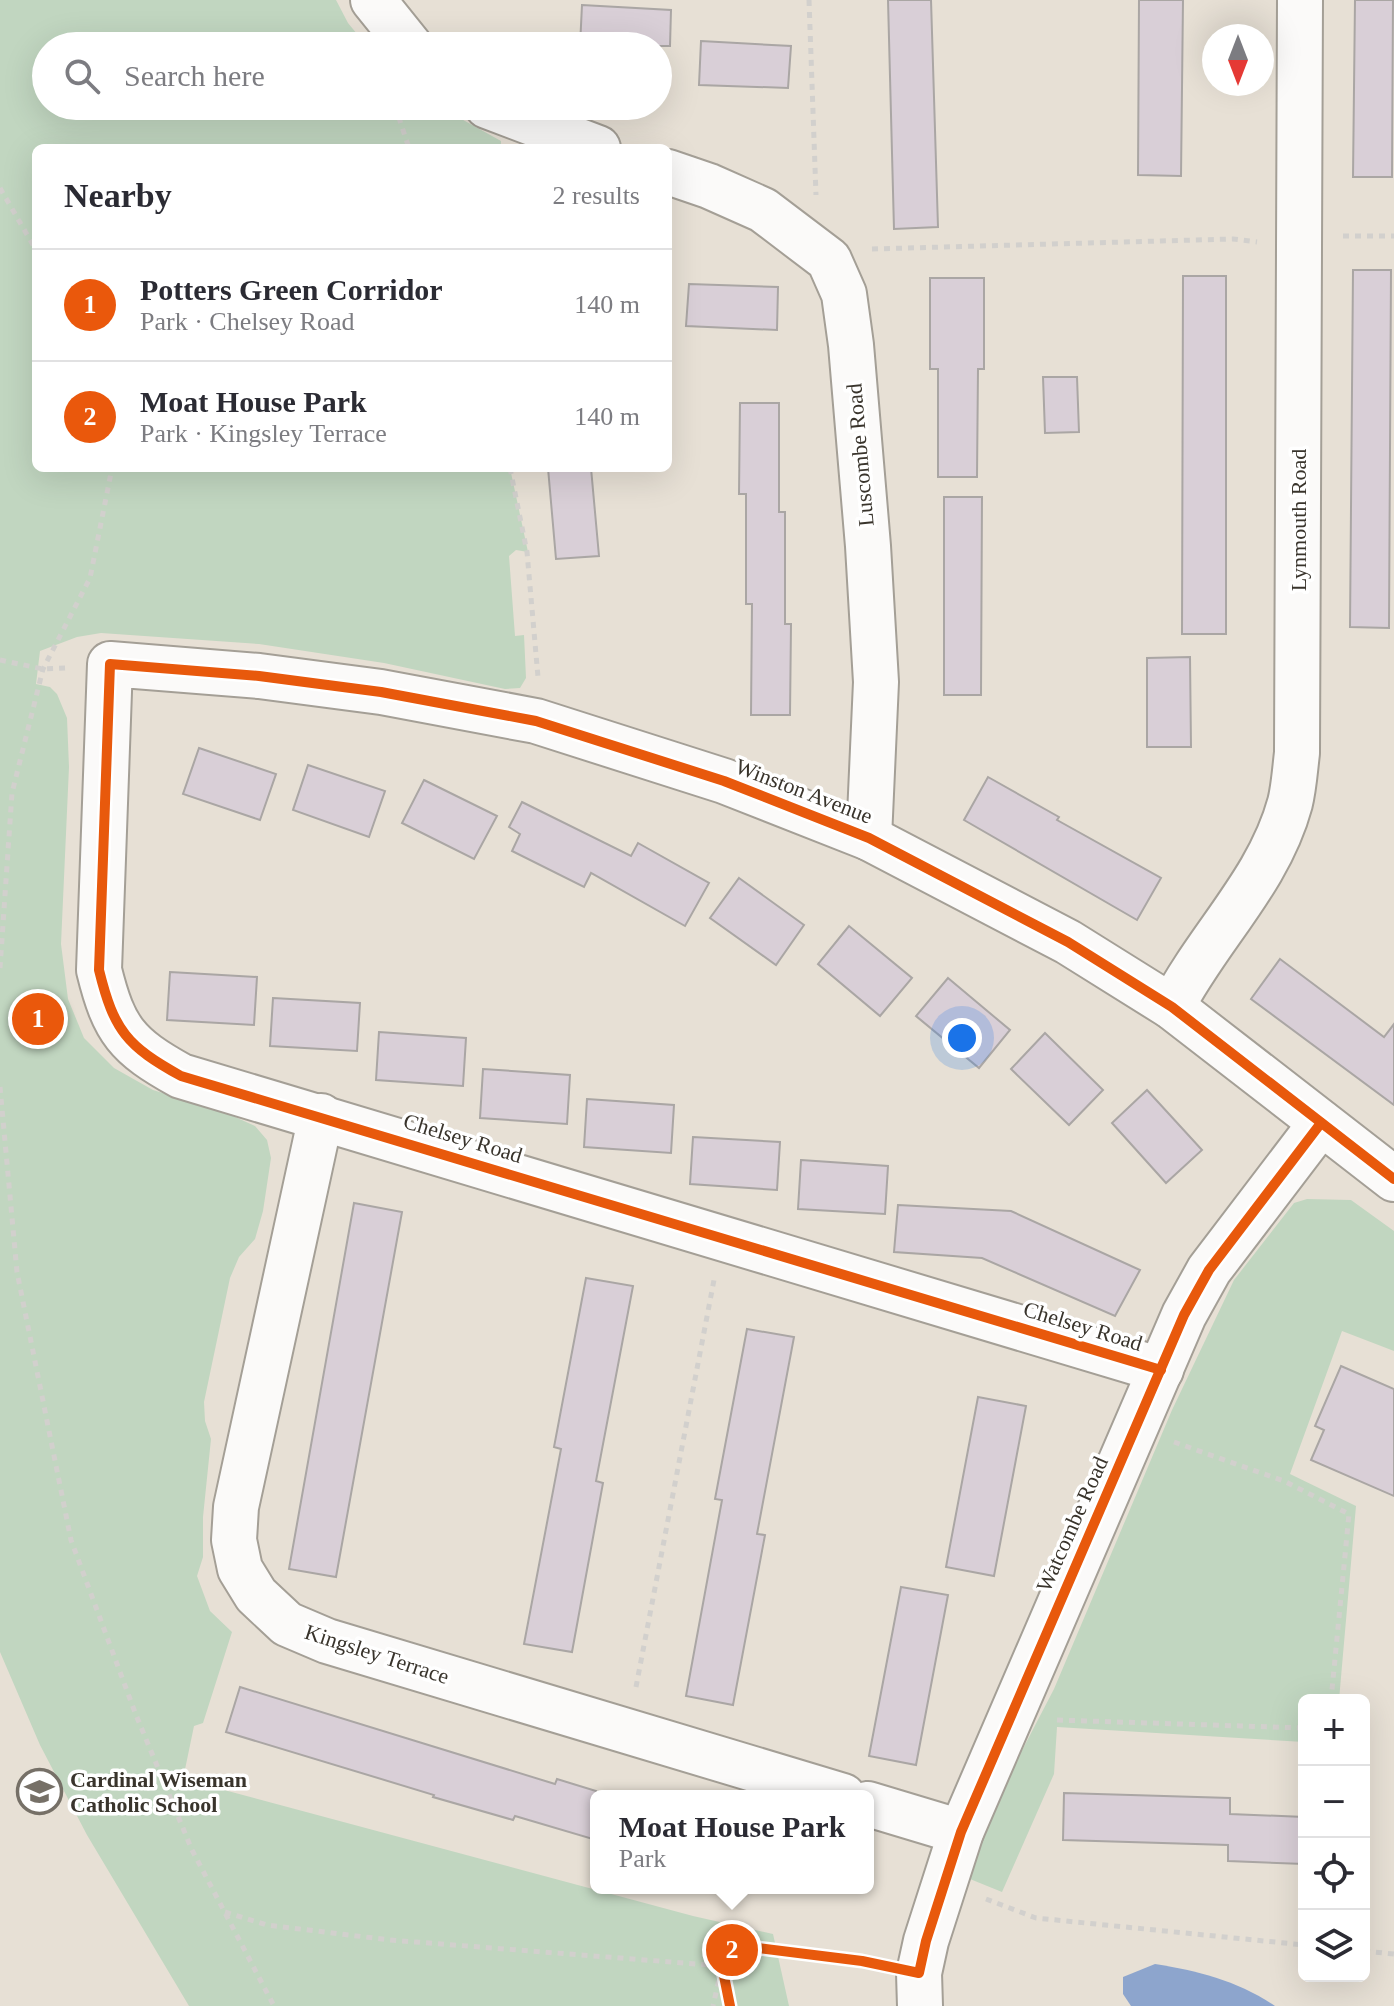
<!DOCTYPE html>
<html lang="en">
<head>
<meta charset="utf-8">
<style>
	:root { --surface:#fff; --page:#f2f2f3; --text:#2b2b33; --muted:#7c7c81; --line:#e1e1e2; --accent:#ea580c }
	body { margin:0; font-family:"Times New Roman",serif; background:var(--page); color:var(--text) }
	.controls { position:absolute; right:24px; bottom:24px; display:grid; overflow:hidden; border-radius:12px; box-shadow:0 8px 32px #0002 }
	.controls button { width:72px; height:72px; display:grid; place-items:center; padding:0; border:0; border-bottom:2px solid var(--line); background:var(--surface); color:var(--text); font:40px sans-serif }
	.compass { position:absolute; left:1202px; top:24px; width:72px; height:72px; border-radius:50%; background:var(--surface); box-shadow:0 8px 32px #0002; rotate:180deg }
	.you { position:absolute; left:962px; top:1038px; width:28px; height:28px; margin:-20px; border:6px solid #fff; border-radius:50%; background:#1a73e8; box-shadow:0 0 0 12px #1a73e833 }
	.badge { display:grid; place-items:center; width:52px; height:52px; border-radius:50%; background:var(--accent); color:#fff; font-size:26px; font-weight:700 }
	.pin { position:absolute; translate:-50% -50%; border:4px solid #fff; box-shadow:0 2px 8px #0006 }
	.popup { position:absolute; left:590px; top:1790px; width:284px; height:104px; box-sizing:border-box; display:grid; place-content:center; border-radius:12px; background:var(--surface); filter:drop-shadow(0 2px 6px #0005); font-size:26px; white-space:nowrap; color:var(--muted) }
	.popup b { font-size:30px; color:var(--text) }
	.popup::after { content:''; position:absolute; left:50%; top:100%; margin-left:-16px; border:16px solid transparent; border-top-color:var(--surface) }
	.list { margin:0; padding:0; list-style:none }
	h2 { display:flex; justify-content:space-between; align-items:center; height:104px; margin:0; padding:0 32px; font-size:34px }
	h2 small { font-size:26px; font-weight:400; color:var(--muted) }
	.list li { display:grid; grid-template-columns:52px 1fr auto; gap:24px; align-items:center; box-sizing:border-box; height:112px; padding:0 32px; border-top:2px solid var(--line) }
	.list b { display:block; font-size:30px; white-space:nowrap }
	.list p { margin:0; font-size:26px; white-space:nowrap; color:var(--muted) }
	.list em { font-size:26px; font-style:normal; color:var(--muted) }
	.icon { flex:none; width:44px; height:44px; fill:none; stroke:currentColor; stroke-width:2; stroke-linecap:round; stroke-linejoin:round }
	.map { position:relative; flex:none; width:1394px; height:2006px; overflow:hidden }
	.search { position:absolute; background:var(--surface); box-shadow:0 8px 32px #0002; left:32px; top:32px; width:640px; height:88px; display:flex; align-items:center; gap:20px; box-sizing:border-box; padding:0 28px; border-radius:44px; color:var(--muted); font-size:30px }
	.panel { position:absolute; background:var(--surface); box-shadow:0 8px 32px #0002; left:32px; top:144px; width:640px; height:328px; border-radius:12px }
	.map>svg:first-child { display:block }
	.green { fill:#c1d6c0 }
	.water { fill:#8da5cd }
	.building { fill:#d9cfd7; stroke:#aaa6a4; stroke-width:2 }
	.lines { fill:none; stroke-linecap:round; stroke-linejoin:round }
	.minor-casing { stroke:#a49f96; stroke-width:48 }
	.path { stroke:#d2d0cd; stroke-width:5; stroke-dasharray:6 6; stroke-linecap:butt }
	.minor { stroke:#fbfaf9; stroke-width:44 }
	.cycleway-casing { stroke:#fff; stroke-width:15 }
	.cycleway { stroke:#e8590c; stroke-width:10 }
	.labels { text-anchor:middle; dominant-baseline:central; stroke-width:7; stroke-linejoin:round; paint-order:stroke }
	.street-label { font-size:22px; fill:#39342c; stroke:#fff }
	.poi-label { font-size:22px; font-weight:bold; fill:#39342c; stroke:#fff; text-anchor:start }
</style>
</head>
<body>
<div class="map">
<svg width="1394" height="2006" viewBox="0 0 1394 2006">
	<rect width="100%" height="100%" fill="#e7e0d5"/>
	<g class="green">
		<path d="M0 0H336L348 23 367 46H46V106H438L501 141V148H36V468H510L528 552 516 550 509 556 515 636 524 635 526 678 520 688 505 689 384 663 259 644 101 633 77 637 40 651 36 684 50 687 57 694 67 718 69 767 61 944 68 999 84 1038 114 1068 153 1090 222 1111 255 1126 267 1140 271 1158 263 1211 255 1239 239 1257 230 1278 204 1402 205 1421 211 1439 203 1517V1557L197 1576 210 1611 232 1632 203 1723 194 1726 183 1779 693 1916 773 1934 789 2006H189L87 1835 40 1745 0 1652Z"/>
		<path d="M1307 1199 1351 1200 1394 1231V1351L1342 1331 1290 1474 1356 1506 1339 1700H1304V1742L1057 1727 1054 1774 1002 1892 965 1877 967 1856 1054 1689 1172 1410 1234 1280 1294 1203Z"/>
	</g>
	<path class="water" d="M1155 1964C1199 1971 1238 1981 1275 2006H1131L1123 1994V1977Z"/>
	<g class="building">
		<path d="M888 0H931L938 227 894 229Z"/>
		<path d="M1139 0H1183L1181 176 1138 175Z"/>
		<path d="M1355 0H1393L1392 177H1353Z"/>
		<path d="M582 5 671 10 670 46H580Z"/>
		<path d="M701 41 791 46 788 88 699 85Z"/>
		<path d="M1353 270H1391L1389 628 1350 627Z"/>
		<path d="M1183 276H1226V634H1182Z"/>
		<path d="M930 278H984V369H978L977 477H938V369H930Z"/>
		<path d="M689 284 778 287 777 330 686 326Z"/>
		<path d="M1043 377H1077L1079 432 1045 433Z"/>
		<path d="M740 403H779V512H785V624H791L790 715H751L752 604H746V494H739Z"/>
		<path d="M548 468H591L599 556 556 559Z"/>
		<path d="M944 497H982L981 695H944Z"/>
		<path d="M1190 657 1191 747H1147V658Z"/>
		<path d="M199 748 276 774 260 820 183 794Z"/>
		<path d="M308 765 385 791 369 837 293 810Z"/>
		<path d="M988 777 1059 817 1057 820 1161 878 1137 920 964 820Z"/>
		<path d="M424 780 497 816 474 859 402 823Z"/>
		<path d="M522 802 631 856 638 843 709 883 685 926 591 873 584 887 512 851 520 834 509 827Z"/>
		<path d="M739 878 804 925 776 965 710 918Z"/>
		<path d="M849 926 912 978 880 1016 818 964Z"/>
		<path d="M1280 959 1384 1037 1394 1024V1105L1251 999Z"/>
		<path d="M170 972 257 977 254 1025 167 1020Z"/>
		<path d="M948 978 1010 1030 979 1068 916 1016Z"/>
		<path d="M273 998 360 1003 357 1051 270 1046Z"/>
		<path d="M379 1032 466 1038 463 1086 376 1080Z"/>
		<path d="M1045 1033 1103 1090 1069 1125 1011 1069Z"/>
		<path d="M483 1069 570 1075 567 1124 480 1118Z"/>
		<path d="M1147 1090 1202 1150 1166 1183 1112 1123Z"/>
		<path d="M587 1099 674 1105 671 1153 584 1147Z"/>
		<path d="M693 1137 780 1142 777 1190 690 1184Z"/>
		<path d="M801 1160 888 1166 885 1214 798 1209Z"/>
		<path d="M354 1203 402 1212 336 1577 289 1569Z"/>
		<path d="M898 1205 1011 1211 1140 1270 1115 1316 982 1258 894 1252Z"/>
		<path d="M586 1278 633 1286 596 1481 603 1483 572 1652 524 1644 561 1449 554 1447Z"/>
		<path d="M747 1329 794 1337 757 1534 765 1535 733 1705 686 1696 722 1500 715 1499Z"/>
		<path d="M1341 1366 1394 1389V1496L1311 1460 1324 1430 1315 1426Z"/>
		<path d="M978 1397 1026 1406 994 1576 946 1567Z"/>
		<path d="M901 1587 948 1595 916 1765 869 1756Z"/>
		<path d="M240 1687 555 1784 557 1779 596 1791V1840L515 1816 513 1820 433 1797 434 1795 226 1732Z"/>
		<path d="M1064 1793 1230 1798V1814L1304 1817V1864L1228 1861V1845L1063 1840Z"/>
	</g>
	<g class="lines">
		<defs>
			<g id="minor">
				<path d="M373 0 410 46"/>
				<path d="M487 106 598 148"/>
				<path d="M668 172 709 186 763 210 829 260 844 294 851 345 868 546 876 682 869 838"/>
				<path d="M1172 1007C1208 937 1269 881 1290 803 1294 787 1295 769 1297 753L1300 0"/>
				<path d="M321 1116 236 1507 234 1540 240 1569 256 1595 287 1624 327 1641 843 1796"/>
				<path d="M1161 1370 181 1076C127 1046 114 1031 99 970L110 664 259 676 381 692 536 721 724 781 869 838 1068 942 1172 1007 1394 1179"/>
				<path d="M868 1804 961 1832"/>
				<path d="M920 2006 919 1973 926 1941 961 1832 1184 1315 1209 1270 1321 1123"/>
			</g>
		</defs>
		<use href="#minor" class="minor-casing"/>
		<g class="path">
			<path d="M809 0 816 195"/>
			<path d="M395 106 409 148"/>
			<path d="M0 188 36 250"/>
			<path d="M1343 236H1394"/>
			<path d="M872 249 1233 239 1257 242"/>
			<path d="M510 468 527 552 538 677"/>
			<path d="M0 660 43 669 66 668"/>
			<path d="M0 968 12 793 43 669 90 578 112 468"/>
			<path d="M0 1087 17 1272 71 1540 136 1715 192 1850 274 2006"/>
			<path d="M1174 1442 1284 1481 1349 1514 1331 1700"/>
			<path d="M636 1687 714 1280"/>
			<path d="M1057 1720 1304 1728"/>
			<path d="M986 1899 1036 1918 1304 1945"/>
			<path d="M225 1912 267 1925 390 1940 722 1966 713 2006"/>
			<path d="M1364 1951 1394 1954"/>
		</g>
		<use href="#minor" class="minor"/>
		<defs>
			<g id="cycleway">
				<path d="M1161 1370 181 1076C127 1046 114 1031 99 970L110 664 259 676 381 692 536 721 724 781 869 838 1068 942 1172 1007 1394 1179"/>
				<path d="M730 2006 722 1966 750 1947 862 1961 919 1973 926 1941 961 1832 1184 1315 1209 1270 1321 1123"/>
			</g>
		</defs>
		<use href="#cycleway" class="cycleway-casing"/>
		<use href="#cycleway" class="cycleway"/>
	</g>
	<defs>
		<symbol id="school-ring" viewBox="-11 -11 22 22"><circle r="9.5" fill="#fff" stroke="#767067" stroke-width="1.5"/><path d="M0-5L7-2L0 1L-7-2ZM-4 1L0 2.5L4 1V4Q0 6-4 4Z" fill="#767067"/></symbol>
	</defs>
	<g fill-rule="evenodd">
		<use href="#school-ring" x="14" y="1766" width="51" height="51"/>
	</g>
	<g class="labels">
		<g class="street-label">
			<text transform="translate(860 455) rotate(-95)">Luscombe Road</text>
			<text transform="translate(1298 520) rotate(-90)">Lynmouth Road</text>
			<text transform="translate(804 791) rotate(21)">Winston Avenue</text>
			<text transform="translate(463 1138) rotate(17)">Chelsey Road</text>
			<text transform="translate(1083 1326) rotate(17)">Chelsey Road</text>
			<text transform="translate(1072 1524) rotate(-66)">Watcombe Road</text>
			<text transform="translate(377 1654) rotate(18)">Kingsley Terrace</text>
		</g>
		<g class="poi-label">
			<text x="70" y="1779">Cardinal Wiseman<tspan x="70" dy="25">Catholic School</tspan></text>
		</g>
	</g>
</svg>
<div class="controls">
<button>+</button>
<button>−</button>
<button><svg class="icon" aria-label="locate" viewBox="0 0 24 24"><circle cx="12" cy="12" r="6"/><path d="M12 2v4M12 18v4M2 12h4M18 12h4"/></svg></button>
<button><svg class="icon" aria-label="layers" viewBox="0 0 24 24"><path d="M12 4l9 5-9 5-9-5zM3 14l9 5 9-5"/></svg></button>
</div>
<svg class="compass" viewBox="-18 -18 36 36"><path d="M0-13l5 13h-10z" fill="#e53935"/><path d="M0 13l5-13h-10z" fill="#7c7c81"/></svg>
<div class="you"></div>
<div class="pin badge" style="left:38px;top:1019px">1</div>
<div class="pin badge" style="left:732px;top:1950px">2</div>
<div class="popup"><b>Moat House Park</b>Park</div>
<div class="search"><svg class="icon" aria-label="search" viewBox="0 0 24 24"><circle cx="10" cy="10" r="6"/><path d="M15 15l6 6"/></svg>Search here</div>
<section class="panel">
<h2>Nearby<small>2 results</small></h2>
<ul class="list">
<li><span class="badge">1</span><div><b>Potters Green Corridor</b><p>Park · Chelsey Road</p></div><em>140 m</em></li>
<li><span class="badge">2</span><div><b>Moat House Park</b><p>Park · Kingsley Terrace</p></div><em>140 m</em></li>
</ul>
</section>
</div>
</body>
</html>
